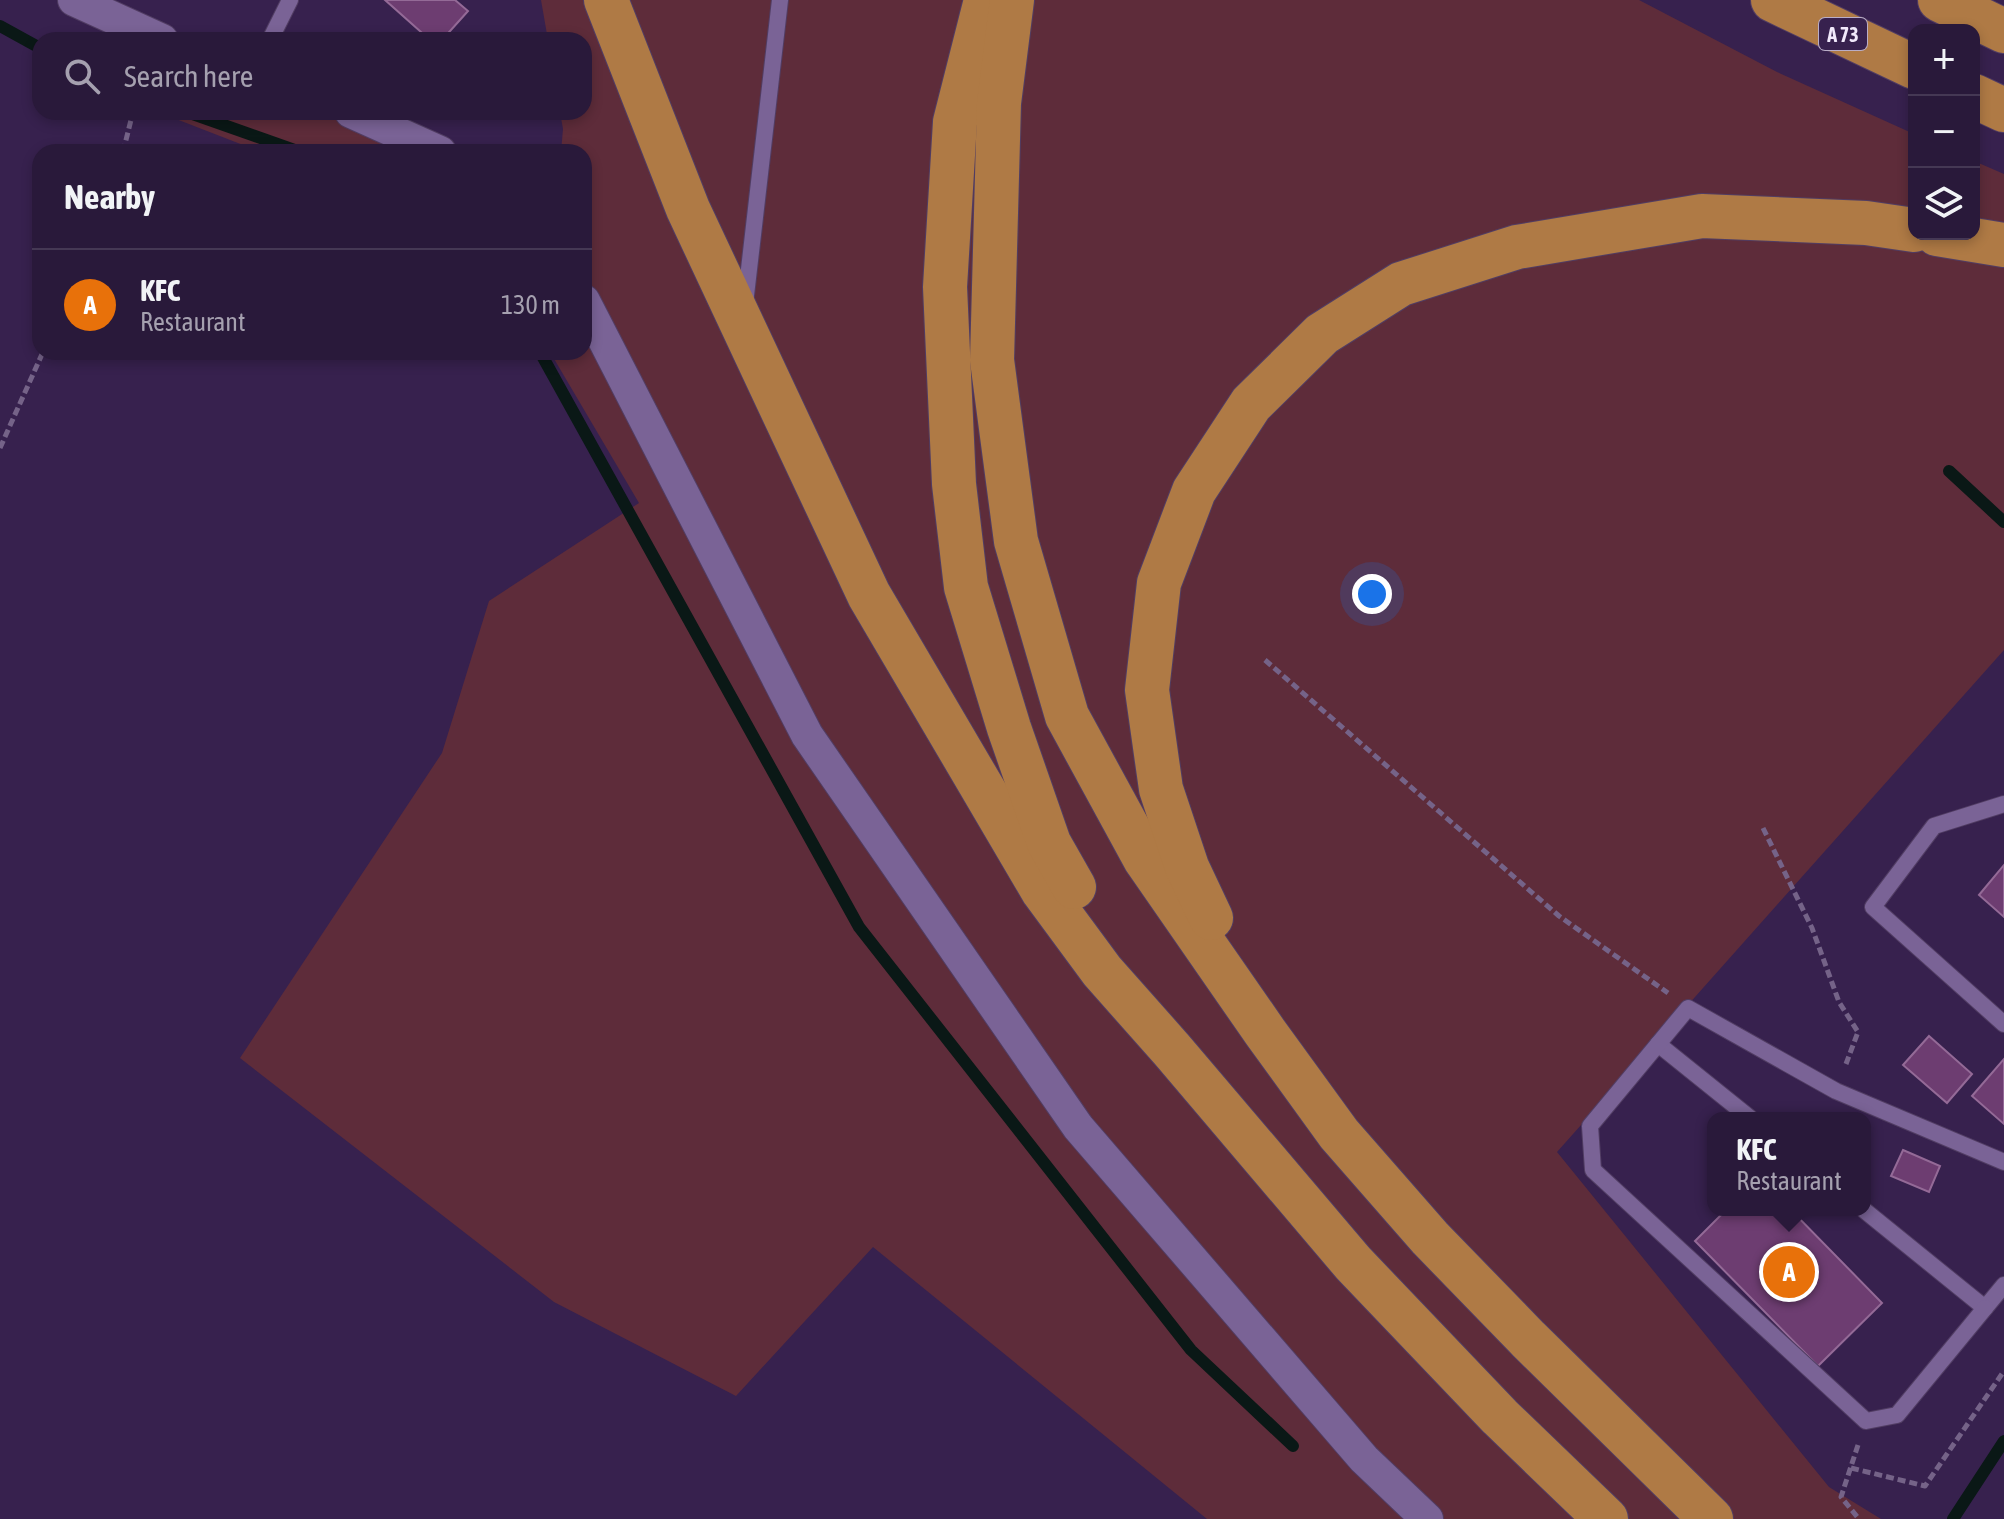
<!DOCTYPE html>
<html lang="en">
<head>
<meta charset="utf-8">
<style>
	:root { --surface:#29193a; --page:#352645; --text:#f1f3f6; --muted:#a5a0af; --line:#453854; --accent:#8bbbb9 }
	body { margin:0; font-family:"Asap Condensed",sans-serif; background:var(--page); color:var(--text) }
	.controls { position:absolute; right:24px; top:24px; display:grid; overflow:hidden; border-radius:16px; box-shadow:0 4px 12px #0003 }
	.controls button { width:72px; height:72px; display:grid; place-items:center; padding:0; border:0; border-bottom:2px solid var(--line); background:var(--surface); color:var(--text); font:40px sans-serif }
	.you { position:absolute; left:1372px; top:594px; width:28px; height:28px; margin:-20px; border:6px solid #fff; border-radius:50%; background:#1a73e8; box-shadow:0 0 0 12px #1a73e833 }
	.badge { display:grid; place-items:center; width:52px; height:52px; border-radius:50%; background:var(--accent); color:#fff; font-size:26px; font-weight:700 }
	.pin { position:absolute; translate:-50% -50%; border:4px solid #fff; box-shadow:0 2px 8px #0006 }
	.popup { position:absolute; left:1707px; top:1112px; width:164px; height:104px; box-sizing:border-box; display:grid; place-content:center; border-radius:16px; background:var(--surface); filter:drop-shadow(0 2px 6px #0005); font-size:26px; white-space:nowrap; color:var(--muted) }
	.popup b { font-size:30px; color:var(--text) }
	.popup::after { content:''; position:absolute; left:50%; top:100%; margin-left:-16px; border:16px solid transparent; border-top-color:var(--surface) }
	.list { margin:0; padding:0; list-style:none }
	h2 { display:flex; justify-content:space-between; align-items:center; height:104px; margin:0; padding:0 32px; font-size:34px }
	h2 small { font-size:26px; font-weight:400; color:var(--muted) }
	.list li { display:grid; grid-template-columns:52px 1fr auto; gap:24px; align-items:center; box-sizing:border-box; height:112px; padding:0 32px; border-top:2px solid var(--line) }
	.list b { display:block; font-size:30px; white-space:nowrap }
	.list p { margin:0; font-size:26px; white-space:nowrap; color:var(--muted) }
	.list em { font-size:26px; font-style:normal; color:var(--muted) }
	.icon { flex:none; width:44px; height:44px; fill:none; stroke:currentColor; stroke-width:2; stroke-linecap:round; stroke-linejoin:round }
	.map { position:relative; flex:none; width:2004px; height:1519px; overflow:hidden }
	.search { position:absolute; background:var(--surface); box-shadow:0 4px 12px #0003; left:32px; top:32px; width:560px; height:88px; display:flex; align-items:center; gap:20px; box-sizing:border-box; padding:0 28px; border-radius:24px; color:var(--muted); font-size:30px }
	.panel { position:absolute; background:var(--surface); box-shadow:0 4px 12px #0003; left:32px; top:144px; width:560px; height:216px; border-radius:24px }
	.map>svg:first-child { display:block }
	.green { fill:#5e2c3a }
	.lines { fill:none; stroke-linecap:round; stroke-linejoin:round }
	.stream { stroke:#0a1816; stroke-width:12 }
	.building { fill:#6d3d71; stroke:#946a97; stroke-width:2 }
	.service-casing { stroke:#513d63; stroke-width:18 }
	.minor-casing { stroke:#513d63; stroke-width:34 }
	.motorway-casing { stroke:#513d63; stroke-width:46 }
	.path { stroke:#756388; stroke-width:5; stroke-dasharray:8 4; stroke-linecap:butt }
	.service { stroke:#7a6396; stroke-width:16 }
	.minor { stroke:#7a6396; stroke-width:32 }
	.motorway { stroke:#af7a45; stroke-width:44 }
	.labels { text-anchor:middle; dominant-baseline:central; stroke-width:7; stroke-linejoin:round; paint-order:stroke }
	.shield { fill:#37214e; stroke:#b9adc7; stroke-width:2 }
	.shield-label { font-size:20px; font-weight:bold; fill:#f1e9fb }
</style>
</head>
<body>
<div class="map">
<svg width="2004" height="1519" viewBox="0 0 2004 1519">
	<rect width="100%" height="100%" fill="#37214e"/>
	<g class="green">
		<path d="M541 0H1639L1777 72 1914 134V234H1974V161L2004 174V650L1557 1152 1829 1487 1881 1519H1207L873 1247 736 1396 554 1302 240 1058 442 753 489 601 639 503 550 352H584V152H561L563 129 560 112H584V40H548Z"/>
		<path d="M158 112H315L422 152H261Z"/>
	</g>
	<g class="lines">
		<g class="stream">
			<path d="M0 26 40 48"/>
			<path d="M187 112 300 152"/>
			<path d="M540 352 859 927 1191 1350 1293 1446"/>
			<path d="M1949 471 2004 522"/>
			<path d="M1953 1519 2004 1441"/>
		</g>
	</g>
	<g class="building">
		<path d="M385 0H455L468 11 442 40H430Z"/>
		<path d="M2004 865V917L1979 895Z"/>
		<path d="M1929 1036 1972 1074 1947 1103 1903 1065Z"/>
		<path d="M2004 1059V1124L1972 1096Z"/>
		<path d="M1903 1150 1940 1166 1929 1192 1891 1176Z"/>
		<path d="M1726 1210H1791L1882 1303 1818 1366 1695 1241Z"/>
	</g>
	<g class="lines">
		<defs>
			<g id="service">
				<path d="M270 40 290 0"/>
				<path d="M745 304 780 0"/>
				<path d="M2004 804 1934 826 1873 907 2004 1024"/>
				<path d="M1658 1044 1750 1118"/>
				<path d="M1864 1210 1985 1308 2004 1285"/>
				<path d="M1985 1308 1897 1415 1866 1421 1593 1170 1590 1126 1688 1008 1836 1091 2004 1162"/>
			</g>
			<g id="minor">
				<path d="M74 0 162 40"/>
				<path d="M351 112 440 152"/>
				<path d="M584 301 807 735 1078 1127 1364 1459 1427 1519"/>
			</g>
			<g id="motorway">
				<path d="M606 0 688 209 869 595 1043 891 1102 971 1172 1050 1353 1263 1500 1417 1606 1519"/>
				<path d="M986 0 955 122 945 287 954 484 966 587 1009 728 1049 843 1074 887"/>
				<path d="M1012 0 999 103 992 360 1016 541 1067 716 1145 859 1265 1032 1339 1134 1430 1238 1528 1339 1711 1519"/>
				<path d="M1773 0 1914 67"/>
				<path d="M1940 0 2004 31"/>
				<path d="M1974 96 2004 110"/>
				<path d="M1937 234 2004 245"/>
				<path d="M1211 918 1187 867 1161 789 1147 690 1159 583 1194 491 1251 404 1322 334 1401 284 1517 247 1702 216 1866 223 1914 230"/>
			</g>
		</defs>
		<use href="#service" class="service-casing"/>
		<use href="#minor" class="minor-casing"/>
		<use href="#motorway" class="motorway-casing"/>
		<g class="path">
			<path d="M123 152 133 112"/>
			<path d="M0 448 43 352"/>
			<path d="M1265 660 1559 916 1668 993"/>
			<path d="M1763 828 1812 928 1839 1002 1858 1032 1846 1064"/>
			<path d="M1858 1445 1841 1497 1859 1519"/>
			<path d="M1851 1468 1925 1486 2004 1371"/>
		</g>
		<use href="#service" class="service"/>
		<use href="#minor" class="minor"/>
		<use href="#motorway" class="motorway"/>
	</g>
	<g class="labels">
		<rect class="shield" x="1819" y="18" width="48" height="32" rx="6"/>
		<g class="shield-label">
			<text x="1843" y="34">A 73</text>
		</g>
	</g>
</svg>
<div class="controls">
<button>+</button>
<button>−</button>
<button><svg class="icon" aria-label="layers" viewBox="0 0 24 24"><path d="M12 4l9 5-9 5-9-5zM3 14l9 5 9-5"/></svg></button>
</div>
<div class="you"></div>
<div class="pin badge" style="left:1789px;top:1272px;background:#e8710a">A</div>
<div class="popup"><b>KFC</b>Restaurant</div>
<div class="search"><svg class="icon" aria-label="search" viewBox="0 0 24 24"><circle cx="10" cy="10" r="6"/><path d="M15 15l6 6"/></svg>Search here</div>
<section class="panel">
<h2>Nearby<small></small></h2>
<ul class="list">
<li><span class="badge" style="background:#e8710a">A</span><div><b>KFC</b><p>Restaurant</p></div><em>130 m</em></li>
</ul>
</section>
</div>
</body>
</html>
